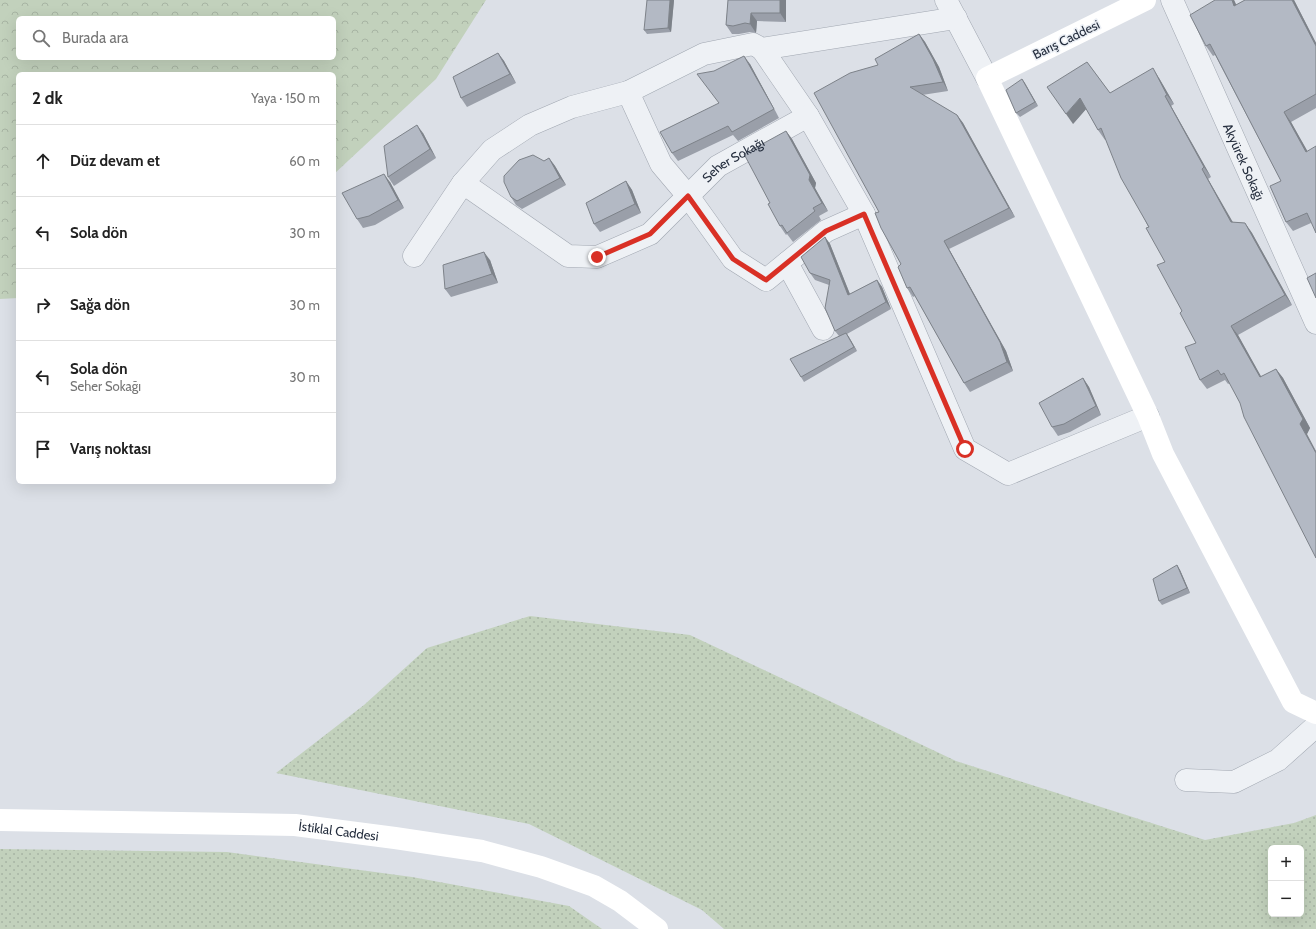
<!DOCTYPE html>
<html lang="tr">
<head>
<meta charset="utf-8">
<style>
	:root { --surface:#fff; --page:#f6f6f6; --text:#222; --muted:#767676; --line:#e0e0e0 }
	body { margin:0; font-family:Cabin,sans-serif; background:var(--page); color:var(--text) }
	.controls { position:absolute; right:12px; bottom:12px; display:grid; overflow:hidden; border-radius:6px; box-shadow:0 4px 16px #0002 }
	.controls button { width:36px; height:36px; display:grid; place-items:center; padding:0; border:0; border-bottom:1px solid var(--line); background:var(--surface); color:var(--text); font:20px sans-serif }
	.stop { position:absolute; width:12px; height:12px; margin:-9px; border:3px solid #d93025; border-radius:50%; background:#fff }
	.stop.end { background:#d93025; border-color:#fff; box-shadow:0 1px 4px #0008 }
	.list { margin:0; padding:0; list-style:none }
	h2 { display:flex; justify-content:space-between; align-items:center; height:52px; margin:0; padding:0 16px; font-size:17px }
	h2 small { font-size:13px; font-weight:400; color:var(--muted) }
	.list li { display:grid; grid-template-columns:26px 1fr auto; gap:12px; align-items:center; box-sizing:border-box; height:72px; padding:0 16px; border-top:1px solid var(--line) }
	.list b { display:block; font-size:15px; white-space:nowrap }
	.list p { margin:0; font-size:13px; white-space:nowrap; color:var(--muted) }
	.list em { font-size:13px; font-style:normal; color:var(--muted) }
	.icon { flex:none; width:22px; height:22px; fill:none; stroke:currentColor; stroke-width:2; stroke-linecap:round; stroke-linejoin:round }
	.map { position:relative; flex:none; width:1316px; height:929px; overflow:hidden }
	.search { position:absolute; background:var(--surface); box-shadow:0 4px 16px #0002; left:16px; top:16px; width:320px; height:44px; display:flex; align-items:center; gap:10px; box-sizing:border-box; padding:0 14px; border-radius:6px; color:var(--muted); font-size:15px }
	.panel { position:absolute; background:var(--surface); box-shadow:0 4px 16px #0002; left:16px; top:72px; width:320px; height:412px; border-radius:6px }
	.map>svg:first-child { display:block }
	.grass { fill:url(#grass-dots); fill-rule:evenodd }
	.forest { fill:url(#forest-crowns); fill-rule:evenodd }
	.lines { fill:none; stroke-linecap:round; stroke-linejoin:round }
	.street-casing { stroke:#a1a7b1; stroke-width:23 }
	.street { stroke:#eef1f5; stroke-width:22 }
	.secondary { stroke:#fff; stroke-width:22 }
	.wall { fill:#9a9fa9 }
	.shaded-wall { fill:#7d8289 }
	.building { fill:#b3b9c4; stroke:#7d8289 }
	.route { stroke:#d93025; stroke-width:5 }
	.labels { text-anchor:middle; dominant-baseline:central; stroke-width:3; stroke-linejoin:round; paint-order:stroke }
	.street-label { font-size:13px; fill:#252e3e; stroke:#ebeff5 }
</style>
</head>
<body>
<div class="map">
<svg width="1316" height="929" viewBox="0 0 1316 929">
	<defs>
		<pattern id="grass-dots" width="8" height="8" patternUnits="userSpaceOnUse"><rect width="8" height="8" fill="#c2d1bc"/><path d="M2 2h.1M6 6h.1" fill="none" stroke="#a7b4a3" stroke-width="1.8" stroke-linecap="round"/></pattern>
		<pattern id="forest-crowns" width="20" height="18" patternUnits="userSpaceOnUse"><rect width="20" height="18" fill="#c2d1bc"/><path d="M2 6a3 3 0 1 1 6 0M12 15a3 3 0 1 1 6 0" fill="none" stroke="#a7b4a3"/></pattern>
	</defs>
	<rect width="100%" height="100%" fill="#dce0e7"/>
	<g class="grass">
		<path d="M530 616 690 635 956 761 1205 840 1294 823 1316 815V929H724L702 910 529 824 276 773 364 705 427 648ZM1271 848H1301V914H1271Z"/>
		<path d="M0 849 227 852 412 877 569 906 602 929H0Z"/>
	</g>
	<path class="forest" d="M0 0H486L436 79 334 174V74H18V298L0 299ZM18 18H334V58H18Z"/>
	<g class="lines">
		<defs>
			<g id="street">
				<path d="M946 0 987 78"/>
				<path id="s1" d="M1172 0 1316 323"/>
				<path d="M762 49 808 116 864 214 965 449 1008 474 1148 416"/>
				<path d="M628 92 661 164 688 196 733 259 766 280 826 231 864 214"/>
				<path id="s2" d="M463 183 568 256 597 257 650 234 718 166 808 116"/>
				<path d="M414 256 463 183 492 150 530 125 572 107 628 92 704 54 753 44 762 49 956 18"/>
				<path d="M787 263 823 329"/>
				<path d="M1186 780 1234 782 1278 760 1316 726"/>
			</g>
		</defs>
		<use href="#street" class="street-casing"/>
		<use href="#street" class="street"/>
		<g class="secondary">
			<path d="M1145 0 987 78 1148 416 1163 454 1293 702 1316 713"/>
			<path id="s3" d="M0 820 295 825 395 838 482 851 541 867 594 886 620 901 657 929"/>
		</g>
	</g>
	<g class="wall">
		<path d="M674 0 671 32 647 34 644 30Z"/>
		<path d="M728 0H786V22L757 21 756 33 750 32 739 34H732L726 25Z"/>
		<path d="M1215 0H1234L1236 5 1245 0H1294L1316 43V108L1291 122 1307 151 1311 223 1293 231 1286 222 1281 181 1215 55 1213 56 1206 46Z"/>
		<path d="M919 34 925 42 939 67 948 91 922 95 957 115 963 123 1015 217 949 249 1006 351 1013 371 970 392 964 383 915 296 913 297 907 288 901 264 879 212 878 65Z"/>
		<path d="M498 53 504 61 516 83 467 107 461 98Z"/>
		<path d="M1087 62 1110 93 1159 78 1174 104 1171 106 1211 177 1208 179 1232 222 1245 223 1252 233 1292 305 1238 335 1261 377 1276 369 1283 378 1310 428 1307 434 1240 403 1230 383 1228 384 1225 380 1207 389 1200 380 1196 343 1182 311 1165 262 1106 139 1105 140 1098 130 1086 109 1073 124Z"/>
		<path d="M750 64 779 118 738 141 733 135 678 161 672 153 719 103 714 71Z"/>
		<path d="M1022 79 1038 106 1020 117 1016 113Z"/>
		<path d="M786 131 792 139 816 183 815 188 828 211 819 216 821 220 793 242 787 234 786 235 780 226 770 203Z"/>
		<path d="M423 133 436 158 394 186 388 177Z"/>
		<path d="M549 158 555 166 566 185 522 209 516 205 511 197 544 161Z"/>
		<path d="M626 181 632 190 641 213 600 232 594 224Z"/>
		<path d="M390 182 404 208 375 225 363 228 357 219Z"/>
		<path d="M825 237 830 244 850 294 877 280 882 287 891 309 847 334 857 351 804 382 801 377 839 336 835 331 829 285 815 280 810 273Z"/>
		<path d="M490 260 498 283 451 297 445 289Z"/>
		<path d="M1083 378 1089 387 1101 415 1070 432 1058 436 1052 427Z"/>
		<path d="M1177 565 1180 570 1190 593 1162 605 1159 601Z"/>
	</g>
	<g class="shaded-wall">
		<path d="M670 0H674L671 32 668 28Z"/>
		<path d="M780 0H786V22L780 13Z"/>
		<path d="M1232 0H1234L1235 2 1241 16 1234 6Z"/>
		<path d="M1292 0H1294L1316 43V46Z"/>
		<path d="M751 13 757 21 756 33 750 24Z"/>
		<path d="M919 34 925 42 939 67 948 91 943 82Z"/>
		<path d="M498 53 504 61 516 83 510 74Z"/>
		<path d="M744 56 750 64 779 118 774 109Z"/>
		<path d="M1153 68 1159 78 1174 104 1167 95Z"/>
		<path d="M1022 79 1025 83 1038 106 1035 102Z"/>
		<path d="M1165 96 1171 106 1211 177 1204 167Z"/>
		<path d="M1080 98 1087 108 1073 124 1066 114Z"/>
		<path d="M1284 112 1291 122 1313 161 1306 152Z"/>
		<path d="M957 115 963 123 1015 217 1009 208Z"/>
		<path d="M417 125 423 133 436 158 430 149Z"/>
		<path d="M786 131 792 139 816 183 815 188 828 211 822 203 809 180Z"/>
		<path d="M549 158 555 166 566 185 560 178Z"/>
		<path d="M1202 169 1208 179 1238 231 1231 222Z"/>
		<path d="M384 174 390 182 404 208 398 200Z"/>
		<path d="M626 181 632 190 641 213 635 204Z"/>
		<path d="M1245 223 1252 233 1292 305 1285 295Z"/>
		<path d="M825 237 830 244 853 302 848 295Z"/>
		<path d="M944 241 949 249 1006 351 1013 371 1007 362Z"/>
		<path d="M484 252 490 260 498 283 492 274Z"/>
		<path d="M877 280 882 287 891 309 886 302Z"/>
		<path d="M1231 326 1238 335 1267 387 1260 377Z"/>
		<path d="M846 333 849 337 857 351 854 347Z"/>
		<path d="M1276 369 1283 378 1310 428 1307 434 1316 451V453L1300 424Z"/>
		<path d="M1083 378 1089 387 1101 415 1096 406Z"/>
		<path d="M1177 565 1180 570 1190 593 1187 588Z"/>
	</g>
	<g class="building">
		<path d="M647 0H670L668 28 644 30Z"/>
		<path d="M728 0H780V13H751L750 24 745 23 733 26 726 25Z"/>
		<path d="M1215 0H1232L1234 6 1245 0H1292L1316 46V94L1284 112 1306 152 1316 146V233L1307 213 1286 222 1270 186 1281 181 1210 44 1206 46 1190 15Z"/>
		<path d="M919 34 933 59 943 82 910 87 957 115 1009 208 944 241 1000 342 1007 362 964 383 910 287 907 288 898 267 901 264 881 228 875 213 879 212 814 93 850 73 878 65 875 59Z"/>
		<path d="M498 53 510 74 461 98 453 77Z"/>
		<path d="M744 56 774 109 732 132 728 126 672 153 660 132 719 103 697 74 714 71Z"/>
		<path d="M1087 62 1110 93 1153 68 1167 95 1165 96 1204 167 1202 169 1231 222 1245 223 1285 295 1231 326 1260 377 1276 369 1303 419 1300 424 1316 453V558L1244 417 1240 403 1224 373 1221 375 1218 370 1200 380 1185 347 1196 343 1180 313 1182 311 1157 265 1165 262 1146 228 1149 227 1121 178 1101 128 1098 130 1080 98 1066 114 1047 87Z"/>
		<path d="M1022 79 1035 102 1016 113 1006 90Z"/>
		<path d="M417 125 430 149 388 177 384 146Z"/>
		<path d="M786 131 810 175 809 180 822 203 813 208 815 211 787 233 782 225 780 226 768 204 770 203 744 154Z"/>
		<path d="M533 155 544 161 549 158 560 178 517 201 511 197 504 182V176L519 160Z"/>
		<path d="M384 174 398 200 369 216 357 219 342 193Z"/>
		<path d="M626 181 635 204 594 224 586 203Z"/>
		<path d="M825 237 848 295 877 280 886 302 835 331 825 308 830 280 810 273 801 257Z"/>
		<path d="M484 252 492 274 445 289 443 265Z"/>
		<path d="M1316 273V298L1307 278Z"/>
		<path d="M846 333 854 347 801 377 790 359Z"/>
		<path d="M1083 378 1096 406 1064 424 1052 427 1039 403Z"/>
		<path d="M1177 565 1187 588 1159 601 1153 579Z"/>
	</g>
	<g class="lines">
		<path class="route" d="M597 257 650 234 688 196 733 259 766 280 826 231 864 214 965 449"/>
	</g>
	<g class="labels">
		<g class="street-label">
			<text transform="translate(1066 39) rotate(-26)">Barış Caddesi</text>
			<text stroke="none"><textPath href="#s2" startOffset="327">Seher Sokağı</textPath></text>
			<text stroke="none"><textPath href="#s1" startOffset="177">Akyürek Sokağı</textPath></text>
			<text stroke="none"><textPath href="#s3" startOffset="339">İstiklal Caddesi</textPath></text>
		</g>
	</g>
</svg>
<div class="controls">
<button>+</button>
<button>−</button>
</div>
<div class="stop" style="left:965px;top:449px"></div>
<div class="stop end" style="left:597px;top:257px"></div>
<div class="search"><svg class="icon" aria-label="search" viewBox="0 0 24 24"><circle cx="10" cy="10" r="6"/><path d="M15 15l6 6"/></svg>Burada ara</div>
<section class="panel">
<h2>2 dk<small>Yaya · 150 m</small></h2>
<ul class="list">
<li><svg class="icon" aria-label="ahead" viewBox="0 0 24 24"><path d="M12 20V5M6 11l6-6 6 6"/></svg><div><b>Düz devam et</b></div><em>60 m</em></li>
<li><svg class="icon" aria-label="left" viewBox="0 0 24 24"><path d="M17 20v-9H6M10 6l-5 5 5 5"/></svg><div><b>Sola dön</b></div><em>30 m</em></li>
<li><svg class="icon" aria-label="right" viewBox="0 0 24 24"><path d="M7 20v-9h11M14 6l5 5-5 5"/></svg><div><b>Sağa dön</b></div><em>30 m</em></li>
<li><svg class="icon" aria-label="left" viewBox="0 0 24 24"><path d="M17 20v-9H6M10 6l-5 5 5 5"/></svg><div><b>Sola dön</b><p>Seher Sokağı</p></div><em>30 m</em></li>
<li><svg class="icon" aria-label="arrive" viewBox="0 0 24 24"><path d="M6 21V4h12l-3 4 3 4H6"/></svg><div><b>Varış noktası</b></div></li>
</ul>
</section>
</div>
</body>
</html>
